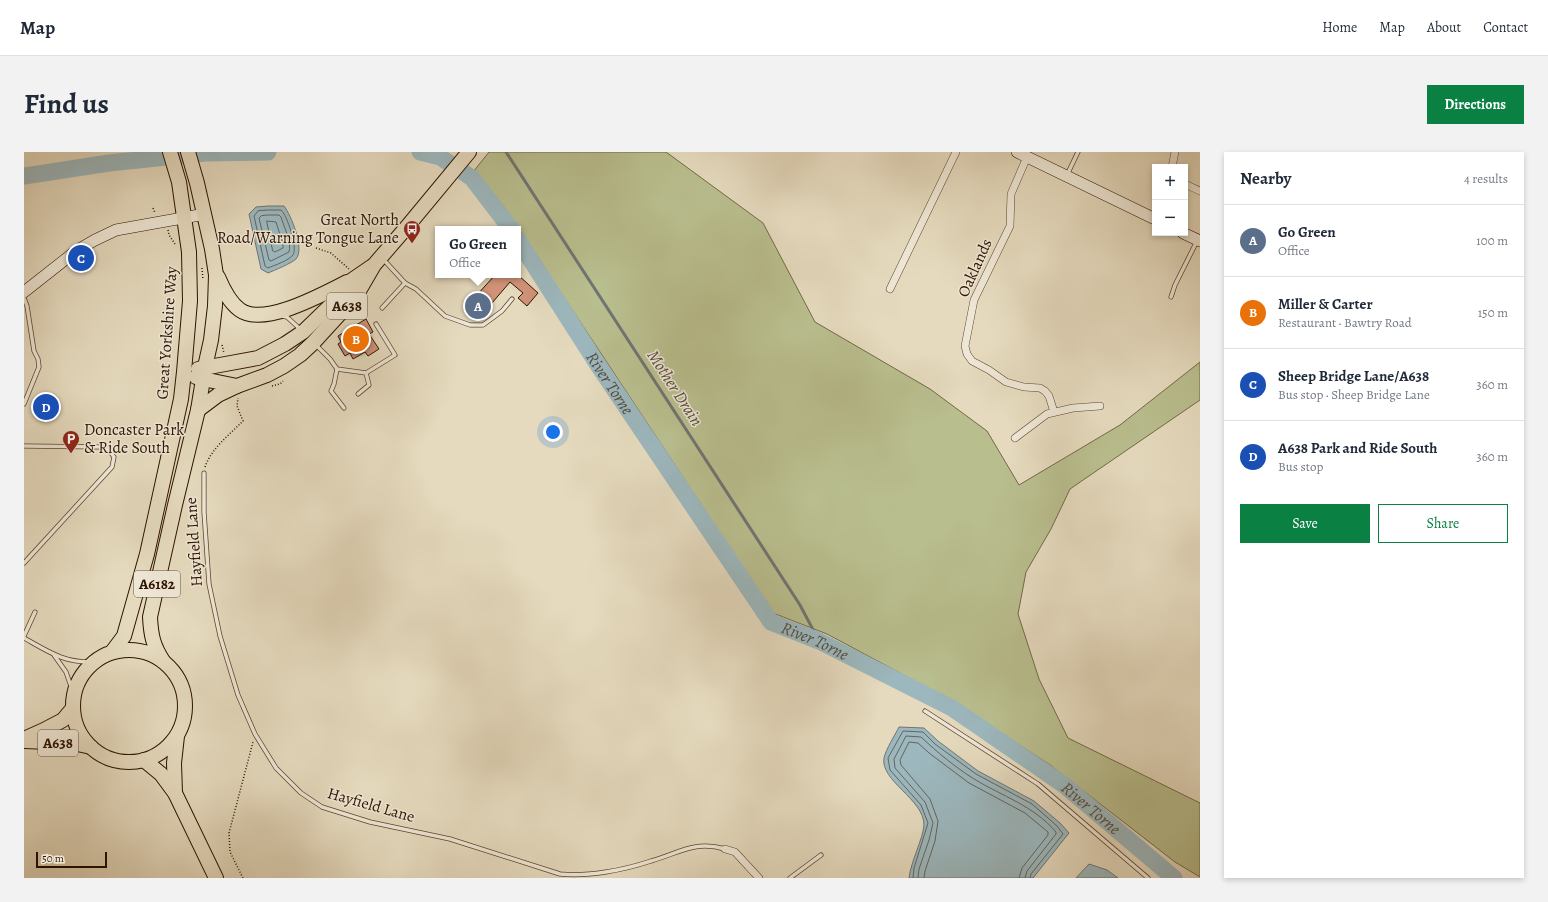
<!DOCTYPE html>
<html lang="en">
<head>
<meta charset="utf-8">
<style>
	:root { --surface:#fff; --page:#f2f2f3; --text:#1f2937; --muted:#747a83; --line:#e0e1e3; --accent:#0b8043 }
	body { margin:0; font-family:Alegreya,serif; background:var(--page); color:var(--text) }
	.controls { position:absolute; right:12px; top:12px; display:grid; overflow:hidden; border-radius:0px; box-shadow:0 2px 6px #0003 }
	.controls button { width:36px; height:36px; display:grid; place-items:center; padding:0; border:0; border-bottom:1px solid var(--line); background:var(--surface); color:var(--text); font:20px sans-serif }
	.scale { position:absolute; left:12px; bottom:10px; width:71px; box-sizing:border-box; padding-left:4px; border:2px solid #2d1300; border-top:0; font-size:11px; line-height:14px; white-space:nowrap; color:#2d1300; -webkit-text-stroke:3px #eee7d5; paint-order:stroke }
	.you { position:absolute; left:529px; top:280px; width:14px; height:14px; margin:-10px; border:3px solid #fff; border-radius:50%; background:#1a73e8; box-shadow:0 0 0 6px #1a73e833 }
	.badge { display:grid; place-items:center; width:26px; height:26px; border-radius:50%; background:var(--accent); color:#fff; font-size:13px; font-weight:700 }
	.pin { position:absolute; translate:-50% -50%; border:2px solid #fff; box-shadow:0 1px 4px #0006 }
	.popup { position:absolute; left:411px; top:74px; width:86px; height:52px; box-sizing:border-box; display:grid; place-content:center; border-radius:0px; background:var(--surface); filter:drop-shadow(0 1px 3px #0005); font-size:13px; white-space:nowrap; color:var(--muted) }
	.popup b { font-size:15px; color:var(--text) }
	.popup::after { content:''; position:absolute; left:50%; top:100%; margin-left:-8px; border:8px solid transparent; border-top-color:var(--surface) }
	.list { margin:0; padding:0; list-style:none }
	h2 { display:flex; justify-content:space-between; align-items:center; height:52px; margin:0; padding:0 16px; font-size:17px }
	h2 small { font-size:13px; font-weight:400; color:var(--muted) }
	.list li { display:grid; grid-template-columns:26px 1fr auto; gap:12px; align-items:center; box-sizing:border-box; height:72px; padding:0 16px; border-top:1px solid var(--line) }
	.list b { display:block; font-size:15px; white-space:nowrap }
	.list p { margin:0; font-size:13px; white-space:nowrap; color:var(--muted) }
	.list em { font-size:13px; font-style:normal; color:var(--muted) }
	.actions { display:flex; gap:8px; padding:12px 16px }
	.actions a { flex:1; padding:9px 0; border:1px solid var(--accent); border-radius:0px; text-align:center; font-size:14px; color:var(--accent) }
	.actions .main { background:var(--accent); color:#fff }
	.map { position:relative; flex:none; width:1176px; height:726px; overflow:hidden; border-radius:0px }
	header { display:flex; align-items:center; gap:24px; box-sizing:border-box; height:56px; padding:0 20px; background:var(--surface); border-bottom:1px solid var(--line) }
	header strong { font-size:19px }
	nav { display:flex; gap:22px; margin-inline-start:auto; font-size:14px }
	.intro { display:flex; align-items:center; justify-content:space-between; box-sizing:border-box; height:96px; padding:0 24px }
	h1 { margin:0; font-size:28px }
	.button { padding:10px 18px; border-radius:0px; background:var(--accent); color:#fff; font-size:14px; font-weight:700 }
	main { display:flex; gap:24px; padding:0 24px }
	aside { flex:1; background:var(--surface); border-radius:0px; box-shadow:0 2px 6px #0003 }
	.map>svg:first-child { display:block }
	.green { fill:#b9be8e; stroke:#736847 }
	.water { fill:#9cb7bd; stroke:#707571 }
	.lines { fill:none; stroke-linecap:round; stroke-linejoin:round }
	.shore { stroke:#64655e; stroke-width:1 }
	.stream { stroke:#707571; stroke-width:3 }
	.river { stroke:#9cb7bd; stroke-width:17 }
	.building { fill:#d29378; stroke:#2d1300 }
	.lane-casing { stroke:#5b4530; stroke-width:5 }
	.street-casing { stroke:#5b4530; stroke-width:8 }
	.secondary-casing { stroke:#2d1300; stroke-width:12 }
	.highway-casing { stroke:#2d1300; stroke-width:16 }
	.path { stroke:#2d1300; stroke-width:1.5; stroke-dasharray:1 2; stroke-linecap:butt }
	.lane { stroke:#eee7d5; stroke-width:3.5 }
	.street { stroke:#eee7d5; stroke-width:7 }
	.secondary { stroke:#eee7d5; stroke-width:11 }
	.highway { stroke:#e5dabe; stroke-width:14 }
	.labels { text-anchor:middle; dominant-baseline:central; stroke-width:3; stroke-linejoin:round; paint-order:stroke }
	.shield { fill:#eee7d5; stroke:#675340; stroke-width:1 }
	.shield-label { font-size:15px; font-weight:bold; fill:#2d1300 }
	.poi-label { font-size:16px; fill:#2d1300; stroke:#eee7d5; text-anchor:end }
	.street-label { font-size:16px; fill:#2d1300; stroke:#eee7d5 }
	.water-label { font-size:17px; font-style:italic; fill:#544c42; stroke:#eee7d5 }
</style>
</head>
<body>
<header>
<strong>Map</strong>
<nav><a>Home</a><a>Map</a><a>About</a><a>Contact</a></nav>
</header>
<div class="intro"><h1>Find us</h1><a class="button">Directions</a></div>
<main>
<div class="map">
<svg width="1176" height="726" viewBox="0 0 1176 726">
	<rect width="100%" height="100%" fill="#e5dabe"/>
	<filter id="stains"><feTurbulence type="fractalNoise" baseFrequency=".005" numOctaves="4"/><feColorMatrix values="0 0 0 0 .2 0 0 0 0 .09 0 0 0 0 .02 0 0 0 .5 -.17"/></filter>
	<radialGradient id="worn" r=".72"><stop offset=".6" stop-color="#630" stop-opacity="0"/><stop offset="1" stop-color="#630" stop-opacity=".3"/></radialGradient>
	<path class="green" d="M465 0H642L739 71 791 170 906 237 963 279 995 333 1096 273 1176 210V248L1046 337 1027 377 1002 420 994 462 1015 527 1044 586 1176 651V725L1151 710 1026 613 932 551 803 482 749 461 478 52 449 20Z"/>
	<g class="water">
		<path d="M244 54H260C267 63 281 97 272 107 266 112 251 118 244 121L237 117 225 62 232 55Z"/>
		<path d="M875 575 900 576 914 589 954 619 1010 649 1036 671 1045 681 1009 726H885C887 709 899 687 900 673 900 647 856 629 860 606 862 597 871 583 875 575Z"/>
		<path d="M1065 712 1083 718 1094 726H1052Z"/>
	</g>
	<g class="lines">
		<g class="shore">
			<path d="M244 58H257C263 63 274 96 269 103 264 109 251 113 244 116L241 114 230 64 234 59Z"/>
			<path d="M244 63H255L257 65C260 75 268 91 265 100L247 109 245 108 235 66 237 64Z"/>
			<path d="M243 69 252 70 259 92V96L251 100 249 99Z"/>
			<path d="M889 726 890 716 904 671 897 653 866 618 864 606 879 579 899 580 911 592 952 622 1008 652 1033 674 1039 682 1007 722 1006 726"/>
			<path d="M894 726 895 717 905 688 909 671 901 650 871 616 870 607 882 584 897 585C913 600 931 615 950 627 978 644 1010 654 1032 680V682L1003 719 1001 726"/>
			<path d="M900 726 901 719 911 689 914 669 906 647 877 613 876 608 885 590 894 591 905 601 945 631 1001 661 1024 680V683L998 716 995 726"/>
		</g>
		<path class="stream" d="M482 0 776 453 795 489"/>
		<g class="river">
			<path d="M396 0 416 5 448 26 487 77"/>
			<path d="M0 24 85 11 181 1 244 0"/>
			<path id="s1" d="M494 88 574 213 747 470 795 489 928 556 1040 633 1150 726"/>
		</g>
	</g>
	<g class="building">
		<path d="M471 123H494L514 141 503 154 494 146 499 141 486 130 456 165 443 154Z"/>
		<path d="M342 167 349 180 345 182 355 197 344 204 341 200 329 207 326 201 321 204 314 192 317 190 314 184Z"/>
	</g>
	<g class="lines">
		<defs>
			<g id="lane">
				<path d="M1043 23 1054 0"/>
				<path d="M381 131 392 137 421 164 446 173H459L478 159 488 147"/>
				<path d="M1147 145 1151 133 1173 89"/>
				<path d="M0 146 3 154 10 199 14 207 15 215 0 252"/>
				<path d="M358 156 381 131 359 107"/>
				<path d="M257 164 263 165 276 177"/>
				<path d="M292 193 306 207 313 217 342 221 345 233 334 242"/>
				<path d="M313 217 310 232 307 239 320 256"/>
				<path d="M342 221 371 203 352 172"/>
				<path d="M0 294 79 295 84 297 90 305 88 315 0 411"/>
				<path d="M180 321V360L185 432 196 484 214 543 231 582 252 616 277 641 298 655 346 670 426 687 536 722C564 725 600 718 627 709 655 701 671 688 701 697"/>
				<path d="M0 484 11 460"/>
				<path d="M0 486C25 500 40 511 70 510"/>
				<path d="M30 503 42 520 50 543"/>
				<path d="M901 559 1014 632 1124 726"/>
				<path d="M766 726 797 703"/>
			</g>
			<g id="street">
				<path d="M1003 5 987 42 986 74 950 148 941 194 943 202 948 209 965 218 982 230 1000 235 1016 236 1021 239 1025 244 1030 260"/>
				<path d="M1148 15 1151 0"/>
				<path d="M1161 32 1176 39"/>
				<path d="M866 137 932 0"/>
				<path d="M991 286 1023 262 1049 256 1076 254"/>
				<path d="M701 697 711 700 735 726"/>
			</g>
			<g id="secondary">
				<path d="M993 0 1131 67"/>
				<path d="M1159 81 1176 89"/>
				<path d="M0 140 52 99 71 88 92 78 181 62"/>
			</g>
			<g id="highway">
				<path d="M194 125C199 137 205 150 216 158 240 175 299 142 323 130"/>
				<path d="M174 217 234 206 261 192 279 180 307 153 328 128 347 115"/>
				<path d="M172 225 179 227 213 234"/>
				<path d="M174 258 194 243 213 234 243 223 260 214 276 203 289 191 332 144 350 113 382 76 445 0"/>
				<circle cx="105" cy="554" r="56"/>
				<path d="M88 500 100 484 123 402 157 247 160 220 166 149 165 100 155 30 146 0"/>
				<path d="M139 509C129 493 127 484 126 465L151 353 174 258 181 215 187 188 191 154 192 123 188 97 173 31 164 0"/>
				<path d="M0 587 20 578 39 568 49 556"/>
				<path d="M0 589 49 591 67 595"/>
				<path d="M120 608 137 622 151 641 192 726"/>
				<path d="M151 641 150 611 153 584"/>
			</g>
		</defs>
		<use href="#lane" class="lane-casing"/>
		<use href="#street" class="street-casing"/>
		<use href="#secondary" class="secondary-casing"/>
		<use href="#highway" class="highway-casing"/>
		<g class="path">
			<path d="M129 56 131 61"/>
			<path d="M144 78 145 83 151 92"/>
			<path d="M292 96 307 101 325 117"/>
			<path d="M178 116 179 128"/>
			<path d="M198 193 200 201"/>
			<path d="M248 234 256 232 259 229"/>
			<path d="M181 315C187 297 205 283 219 269L213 254 214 246"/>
			<path d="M219 726 206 700 205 681 229 590"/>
		</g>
		<use href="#lane" class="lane"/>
		<use href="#street" class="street"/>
		<use href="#secondary" class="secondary"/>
		<use href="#highway" class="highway"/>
	</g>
	<defs>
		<symbol id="bus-pin" viewBox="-11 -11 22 30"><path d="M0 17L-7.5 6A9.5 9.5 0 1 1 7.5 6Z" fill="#8f2418" stroke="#eee7d5"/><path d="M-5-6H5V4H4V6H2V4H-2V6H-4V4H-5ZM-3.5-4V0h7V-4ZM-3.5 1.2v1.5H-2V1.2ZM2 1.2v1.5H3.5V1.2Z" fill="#fff"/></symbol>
		<symbol id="parking-pin" viewBox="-11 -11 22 30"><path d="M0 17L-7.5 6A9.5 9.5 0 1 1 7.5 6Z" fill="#8f2418" stroke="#eee7d5"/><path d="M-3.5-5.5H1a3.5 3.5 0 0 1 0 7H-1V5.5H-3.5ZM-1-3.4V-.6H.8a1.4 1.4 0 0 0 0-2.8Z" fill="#fff"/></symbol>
	</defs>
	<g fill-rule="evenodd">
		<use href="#bus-pin" x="378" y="67" width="20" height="27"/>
		<use href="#parking-pin" x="37" y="277" width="20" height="27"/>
	</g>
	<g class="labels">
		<g class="shield">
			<rect x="303" y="141" width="40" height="26" rx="3"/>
			<rect x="110" y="419" width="46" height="26" rx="3"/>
			<rect x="14" y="578" width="40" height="26" rx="3"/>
		</g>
		<g class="shield-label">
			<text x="323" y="154">A638</text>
			<text x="133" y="432">A6182</text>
			<text x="34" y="591">A638</text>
		</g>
		<g class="poi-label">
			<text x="375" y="68">Great North<tspan x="375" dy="18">Road/Warning Tongue Lane</tspan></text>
			<text x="60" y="278" text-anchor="start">Doncaster Park<tspan x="60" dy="18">&amp; Ride South</tspan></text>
		</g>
		<g class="street-label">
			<text transform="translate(951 116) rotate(-66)">Oaklands</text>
			<text transform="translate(143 181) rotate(-86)">Great Yorkshire Way</text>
			<text transform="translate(170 390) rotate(-94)">Hayfield Lane</text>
			<text transform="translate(347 653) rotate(16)">Hayfield Lane</text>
		</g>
		<g class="water-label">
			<text stroke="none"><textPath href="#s1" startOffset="170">River Torne</textPath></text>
			<text transform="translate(651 236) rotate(57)">Mother Drain</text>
			<text stroke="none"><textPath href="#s1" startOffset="506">River Torne</textPath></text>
			<text stroke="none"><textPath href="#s1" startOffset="830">River Torne</textPath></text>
		</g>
	</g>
	<rect width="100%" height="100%" filter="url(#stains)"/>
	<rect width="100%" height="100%" fill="url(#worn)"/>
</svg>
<div class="controls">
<button>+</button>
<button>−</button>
</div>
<div class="scale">50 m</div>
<div class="you"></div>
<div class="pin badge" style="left:454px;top:154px;background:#5c6f8a">A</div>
<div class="popup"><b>Go Green</b>Office</div>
<div class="pin badge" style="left:332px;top:187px;background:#e8710a">B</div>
<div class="pin badge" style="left:57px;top:106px;background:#1a4fb4">C</div>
<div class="pin badge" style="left:22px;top:255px;background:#1a4fb4">D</div>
</div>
<aside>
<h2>Nearby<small>4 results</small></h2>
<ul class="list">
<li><span class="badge" style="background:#5c6f8a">A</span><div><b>Go Green</b><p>Office</p></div><em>100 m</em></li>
<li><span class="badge" style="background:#e8710a">B</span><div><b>Miller &amp; Carter</b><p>Restaurant · Bawtry Road</p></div><em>150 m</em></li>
<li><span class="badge" style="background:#1a4fb4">C</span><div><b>Sheep Bridge Lane/A638</b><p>Bus stop · Sheep Bridge Lane</p></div><em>360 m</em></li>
<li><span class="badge" style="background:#1a4fb4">D</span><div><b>A638 Park and Ride South</b><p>Bus stop</p></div><em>360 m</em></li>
</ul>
<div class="actions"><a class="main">Save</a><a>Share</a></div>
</aside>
</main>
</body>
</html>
